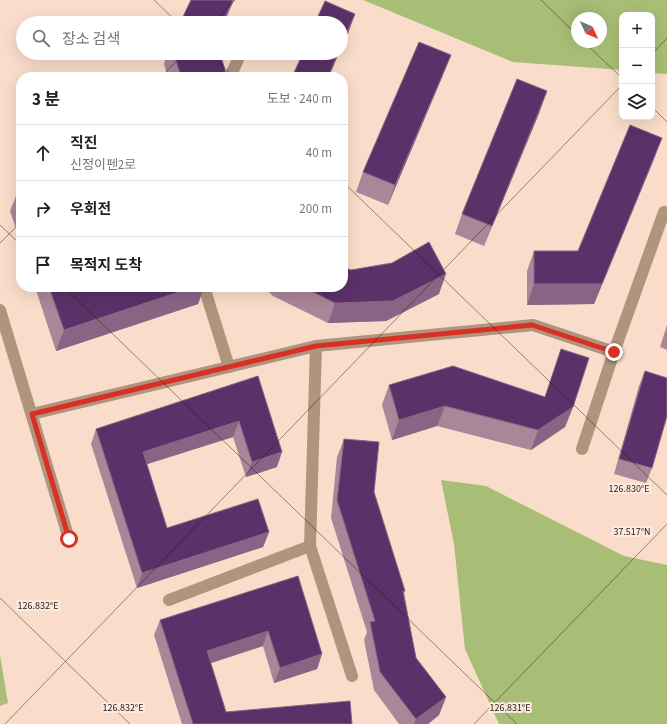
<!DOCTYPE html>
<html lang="ko">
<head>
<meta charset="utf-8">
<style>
	:root { --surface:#fff; --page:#f2f2f2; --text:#222; --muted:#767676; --line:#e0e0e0 }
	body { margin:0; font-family:"Source Sans 3","Noto Sans KR",sans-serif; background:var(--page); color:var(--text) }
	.controls { position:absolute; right:12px; top:12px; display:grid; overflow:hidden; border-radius:8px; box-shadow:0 4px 16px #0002 }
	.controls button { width:36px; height:36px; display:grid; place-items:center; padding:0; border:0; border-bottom:1px solid var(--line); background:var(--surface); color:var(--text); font:20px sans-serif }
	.compass { position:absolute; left:571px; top:12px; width:36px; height:36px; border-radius:50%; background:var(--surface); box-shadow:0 4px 16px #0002; rotate:134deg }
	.stop { position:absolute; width:12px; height:12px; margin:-9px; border:3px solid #d93025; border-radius:50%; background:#fff }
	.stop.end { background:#d93025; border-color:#fff; box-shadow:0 1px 4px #0008 }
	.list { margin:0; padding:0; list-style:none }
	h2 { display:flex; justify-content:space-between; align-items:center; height:52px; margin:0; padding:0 16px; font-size:17px }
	h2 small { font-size:13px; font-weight:400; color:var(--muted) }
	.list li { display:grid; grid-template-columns:26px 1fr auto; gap:12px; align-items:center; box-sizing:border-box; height:56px; padding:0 16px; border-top:1px solid var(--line) }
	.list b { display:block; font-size:15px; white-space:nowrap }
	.list p { margin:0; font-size:13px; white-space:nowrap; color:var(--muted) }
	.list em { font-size:13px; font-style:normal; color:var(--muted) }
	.icon { flex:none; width:22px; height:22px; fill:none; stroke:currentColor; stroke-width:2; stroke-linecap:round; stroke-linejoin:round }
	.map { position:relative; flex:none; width:667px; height:724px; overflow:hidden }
	.search { position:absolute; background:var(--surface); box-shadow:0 4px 16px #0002; left:16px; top:16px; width:332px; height:44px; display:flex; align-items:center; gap:10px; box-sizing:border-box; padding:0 14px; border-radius:22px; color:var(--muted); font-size:15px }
	.panel { position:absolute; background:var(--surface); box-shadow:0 4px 16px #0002; left:16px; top:72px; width:332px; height:220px; border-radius:16px }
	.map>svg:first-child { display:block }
	.forest { fill:#a8be76; fill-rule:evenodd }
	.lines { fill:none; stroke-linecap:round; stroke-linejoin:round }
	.street { stroke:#af947e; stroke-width:12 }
	.wall { fill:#aa8698 }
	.shaded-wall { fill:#8a6485 }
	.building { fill:#5a3168; stroke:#8a6485 }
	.route { stroke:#d93025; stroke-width:5 }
	.ticks { fill:none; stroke:#231812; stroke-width:1; stroke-opacity:0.45 }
	.ticks-label { font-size:10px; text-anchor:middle; fill:#231812; stroke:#feece0; stroke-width:4; stroke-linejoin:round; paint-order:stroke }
</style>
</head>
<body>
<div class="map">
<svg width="667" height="724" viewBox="0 0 667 724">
	<rect width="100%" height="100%" fill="#f9dcc9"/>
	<g class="forest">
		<path d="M363 0H667V74L652 73V15H622V70L513 62ZM577 18H601V42H577Z"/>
		<path d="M441 480 486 486 624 556 667 565V724H499L465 649 454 544Z"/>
		<path d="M0 655 8 703 0 706Z"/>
	</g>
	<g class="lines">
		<g class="street">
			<path d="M230 77 241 53"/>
			<path d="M204 287 229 367"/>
			<path d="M0 310 69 539"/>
			<path d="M316 346 310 546 352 676"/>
			<path d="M32 414 316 346 533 325 614 352"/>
			<path d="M582 449 614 352 664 212"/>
			<path d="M169 600 310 546"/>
		</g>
	</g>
	<g class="wall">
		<path d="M167 53H220L227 77H168L164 64Z"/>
		<path d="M443 75 388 205 356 192 363 172Z"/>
		<path d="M540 111 484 246 455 234 462 214Z"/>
		<path d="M654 159 594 304 527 305V271L534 251H578Z"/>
		<path d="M21 190V243L10 211 18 191Z"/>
		<path d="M351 270 439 294 386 321 328 323 273 296 264 287H343Z"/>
		<path d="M35 287H93L94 290 104 287H204L198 304 56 351Z"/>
		<path d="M667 325V350L660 347Z"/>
		<path d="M561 349 573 407 565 427 531 450 437 426 392 440 382 405 389 385 545 397Z"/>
		<path d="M645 371 652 468 646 483 614 474 639 386Z"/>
		<path d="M258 376 277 467 246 477 233 437 147 464 167 528 269 532 263 547 137 588 91 444 96 429Z"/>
		<path d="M344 439 374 492 405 591 404 594 416 658 446 697 439 715 428 724H399L374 690 364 640 367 632 331 518 337 457Z"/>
		<path d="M298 576 322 654 317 669 274 683 263 646 211 663 226 712 352 724H182L154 635 160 620Z"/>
	</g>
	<g class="shaded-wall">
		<path d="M233 0H234L224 23H222Z"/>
		<path d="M355 14 348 34 341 49V46Z"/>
		<path d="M338 53H339L329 77H328Z"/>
		<path d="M451 55 443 75 388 205 395 185Z"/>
		<path d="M547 91 540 111 484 246 492 226Z"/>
		<path d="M662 138 654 159 594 304 527 305 534 284H602Z"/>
		<path d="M446 274 439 294 386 321 328 323 335 303Z"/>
		<path d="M194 287H204L198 304 56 351 64 330Z"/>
		<path d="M445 406 437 426 392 440 399 420Z"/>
		<path d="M573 407 565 427 531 450 538 430Z"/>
		<path d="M239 421 233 437 138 467 143 452Z"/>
		<path d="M282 452 277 467 246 477 252 462Z"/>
		<path d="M269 532 263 547 137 588 142 573Z"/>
		<path d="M268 631 263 646 202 666 207 651Z"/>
		<path d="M322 654 317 669 274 683 280 668Z"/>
		<path d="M446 697 439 715 428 724H414L416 719Z"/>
	</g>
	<g class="building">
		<path d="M191 0H233L222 23H180Z"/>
		<path d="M325 1 355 14 341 46V23H315Z"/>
		<path d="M419 42 451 55 395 185 363 172Z"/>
		<path d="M174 53H220L227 77H181Z"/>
		<path d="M303 53H338L328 77H292Z"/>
		<path d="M517 79 547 91 492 226 462 214Z"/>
		<path d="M630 125 662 138 602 284H534V251H578Z"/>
		<path d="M21 190V201L18 191Z"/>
		<path d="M429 242 446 274 393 301 335 303 303 287H343V267L351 270 392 263Z"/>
		<path d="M49 287H93L94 290 104 287H194L64 330Z"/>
		<path d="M561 349 589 358 573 407 538 430 445 406 399 420 389 385 453 366 545 397Z"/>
		<path d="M645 371 667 378V416L652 468 619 459Z"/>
		<path d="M258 376 282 452 252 462 239 421 143 452 167 528 258 499 269 532 142 573 96 429Z"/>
		<path d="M344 439 379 442 374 492 405 591H403L416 658 446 697 416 719 380 672 370 622 375 621 337 500Z"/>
		<path d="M298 576 322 654 280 668 268 631 207 651 226 712 350 701 352 724H193L160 620Z"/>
	</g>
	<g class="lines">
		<path class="route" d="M69 539 32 414 316 346 532 325 614 352"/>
	</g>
	<path class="ticks" d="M154 0 178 23M541 0 577 35M213 23 235 0M584 42 622 78M209 53 234 77M652 54 667 38M161 77 184 53M652 107 667 122M343 182 667 495M0 225 21 245M0 243 21 222M64 287 517 724M0 598 130 724M5 724 622 85M474 724 667 524"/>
	<g class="ticks-label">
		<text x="629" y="492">126.830°E</text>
		<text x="632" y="535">37.517°N</text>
		<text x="38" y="609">126.832°E</text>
		<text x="123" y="711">126.832°E</text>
		<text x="510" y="711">126.831°E</text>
	</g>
</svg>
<div class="controls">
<button>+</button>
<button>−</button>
<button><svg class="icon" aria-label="layers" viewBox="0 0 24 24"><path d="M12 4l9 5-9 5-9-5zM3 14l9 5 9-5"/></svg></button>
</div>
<svg class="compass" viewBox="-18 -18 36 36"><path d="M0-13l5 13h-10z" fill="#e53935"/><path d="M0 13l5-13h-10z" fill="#767676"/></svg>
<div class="stop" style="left:69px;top:539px"></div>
<div class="stop end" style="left:614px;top:352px"></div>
<div class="search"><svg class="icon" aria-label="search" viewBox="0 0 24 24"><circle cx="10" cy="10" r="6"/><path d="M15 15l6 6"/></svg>장소 검색</div>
<section class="panel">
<h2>3 분<small>도보 · 240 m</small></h2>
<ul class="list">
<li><svg class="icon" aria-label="ahead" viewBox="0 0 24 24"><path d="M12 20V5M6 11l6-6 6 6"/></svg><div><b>직진</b><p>신정이펜2로</p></div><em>40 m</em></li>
<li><svg class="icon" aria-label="right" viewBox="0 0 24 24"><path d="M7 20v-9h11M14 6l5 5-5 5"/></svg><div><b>우회전</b></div><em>200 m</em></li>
<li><svg class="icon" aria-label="arrive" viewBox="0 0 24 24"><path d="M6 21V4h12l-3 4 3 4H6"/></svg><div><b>목적지 도착</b></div></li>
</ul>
</section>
</div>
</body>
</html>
